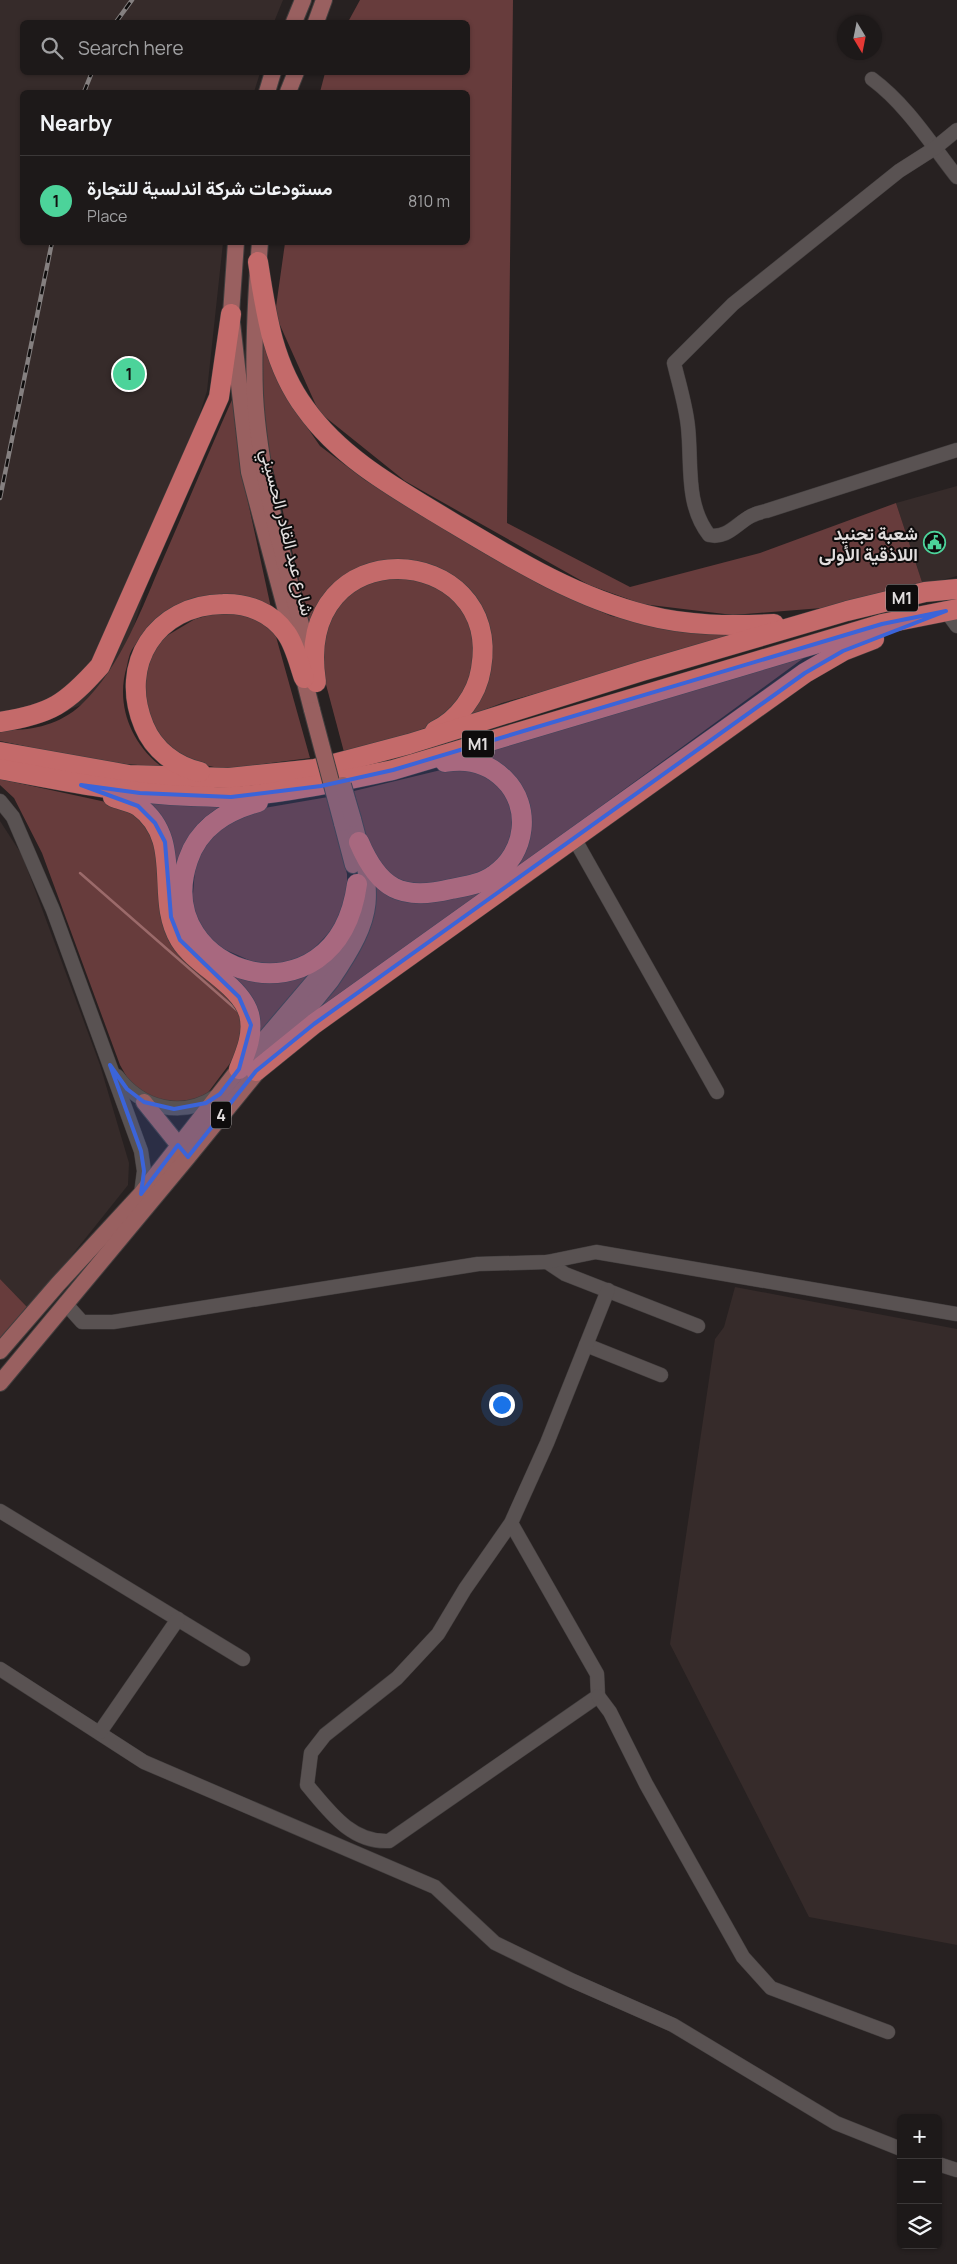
<!DOCTYPE html>
<html lang="en">
<head>
<meta charset="utf-8">
<style>
	:root { --surface:#1d1919; --page:#2a2626; --text:#f1f3f6; --muted:#a0a0a2; --line:#3b3838; --accent:#4cd39a }
	body { margin:0; font-family:Manrope,Vazirmatn,sans-serif; background:var(--page); color:var(--text) }
	.controls { position:absolute; right:15px; bottom:15px; display:grid; overflow:hidden; border-radius:8px; box-shadow:0 1px 4px #0004 }
	.controls button { width:45px; height:45px; display:grid; place-items:center; padding:0; border:0; border-bottom:1px solid var(--line); background:var(--surface); color:var(--text); font:25px sans-serif }
	.compass { position:absolute; left:837px; top:15px; width:45px; height:45px; border-radius:50%; background:var(--surface); box-shadow:0 1px 4px #0004; rotate:170deg }
	.you { position:absolute; left:501px; top:1404px; width:18px; height:18px; margin:-12px; border:4px solid #fff; border-radius:50%; background:#1a73e8; box-shadow:0 0 0 8px #1a73e833 }
	.badge { display:grid; place-items:center; width:32px; height:32px; border-radius:50%; background:var(--accent); color:#111; font-size:16px; font-weight:700 }
	.pin { position:absolute; translate:-50% -50%; border:2px solid #fff; box-shadow:0 1px 5px #0006 }
	.list { margin:0; padding:0; list-style:none }
	h2 { display:flex; justify-content:space-between; align-items:center; height:65px; margin:0; padding:0 20px; font-size:21px }
	h2 small { font-size:16px; font-weight:400; color:var(--muted) }
	.list li { display:grid; grid-template-columns:32px 1fr auto; gap:15px; align-items:center; box-sizing:border-box; height:90px; padding:0 20px; border-top:1px solid var(--line) }
	.list b { display:block; font-size:19px; white-space:nowrap }
	.list p { margin:0; font-size:16px; white-space:nowrap; color:var(--muted) }
	.list em { font-size:16px; font-style:normal; color:var(--muted) }
	.icon { flex:none; width:28px; height:28px; fill:none; stroke:currentColor; stroke-width:2; stroke-linecap:round; stroke-linejoin:round }
	.map { position:relative; flex:none; width:957px; height:2264px; overflow:hidden }
	.search { position:absolute; background:var(--surface); box-shadow:0 1px 4px #0004; left:20px; top:20px; width:450px; height:55px; display:flex; align-items:center; gap:12px; box-sizing:border-box; padding:0 18px; border-radius:8px; color:var(--muted); font-size:19px }
	.panel { position:absolute; background:var(--surface); box-shadow:0 1px 4px #0004; left:20px; top:90px; width:450px; height:155px; border-radius:8px }
	.map>svg:first-child { display:block }
	.built { fill:#362b2a }
	.green { fill:#673c3c }
	.lines { fill:none; stroke-linecap:round; stroke-linejoin:round }
	.stream { stroke:#9b6a6a; stroke-width:2.5 }
	.minor-casing { stroke:#423e3e; stroke-width:15 }
	.major-casing { stroke:#423e3e; stroke-width:18 }
	.highway-casing { stroke:#423e3e; stroke-width:21 }
	.minor { stroke:#595252; stroke-width:14 }
	.major { stroke:#996060; stroke-width:16 }
	.highway { stroke:#c46a6a; stroke-width:20 }
	.rail-casing { stroke:#858080; stroke-width:4.5 }
	.rail { stroke:#0e0c0c; stroke-width:2.5; stroke-dasharray:8; stroke-linecap:butt }
	.major-bridge-casing { stroke:#423e3e; stroke-width:18; stroke-linecap:butt }
	.major-bridge { stroke:#996060; stroke-width:16 }
	.marked { fill:#3b64d9; fill-opacity:0.2; stroke:#3b64d9; stroke-width:4; stroke-linejoin:round }
	.labels { text-anchor:middle; dominant-baseline:central; stroke-width:4; stroke-linejoin:round; paint-order:stroke }
	.shield { fill:#0e0c0c; stroke:#a29f9f; stroke-width:1 }
	.shield-label { font-size:16px; font-weight:bold; fill:#e2dede }
	.street-label { font-size:18px; fill:#e2dede; stroke:#0e0c0c }
	.poi-label { font-size:18px; font-weight:bold; fill:#e2dede; stroke:#0e0c0c; text-anchor:end }
</style>
</head>
<body>
<div class="map">
<svg width="957" height="2264" viewBox="0 0 957 2264">
	<rect width="100%" height="100%" fill="#272121"/>
	<g class="built">
		<path d="M0 0H283L274 22H22V72L260 73 254 92H22V242L223 243 207 391 128 645 94 701 15 727 0 724Z"/>
		<path d="M957 486V576L923 585 896 503Z"/>
		<path d="M0 821 22 855 100 1065 129 1163 128 1185 29 1309 0 1279Z"/>
		<path d="M735 1287 957 1329V1945L809 1917 670 1644 715 1339 724 1327Z"/>
	</g>
	<g class="green">
		<path d="M360 0H513L507 523 630 587 760 553 896 503 923 585 822 608 733 615 642 604 589 585 405 481 319 412 275 314 285 243 468 242V92H320L325 73 468 72V22H348Z"/>
		<path d="M262 335 289 401 320 446 365 480 539 584 611 616 668 627 757 633 502 703 466 717C475 698 491 676 492 654 494 597 451 560 396 560 385 560 368 562 360 569 354 574 349 581 345 586 333 600 321 613 310 627L270 456 261 394Z"/>
		<path d="M235 393 245 488 271 608 167 611C156 623 142 634 133 648 130 652 128 660 127 666 115 704 131 744 162 767L101 762 0 741V730C30 731 58 726 81 705 122 666 142 607 164 557 188 502 211 447 235 393Z"/>
		<path d="M414 575 453 594 475 632 472 678 456 706 433 725 407 735 344 752 324 677V636L335 609 362 583Z"/>
		<path d="M221 612 250 615 275 633 310 758 224 769 189 762 172 753 149 721 142 667 163 638 195 619Z"/>
		<path d="M805 657 510 873 525 803 470 754Z"/>
		<path d="M464 768 484 774 503 790 512 811 511 843 490 870 451 881 415 885 388 875 367 840 354 791 445 769Z"/>
		<path d="M0 779 106 802 137 813 152 827 245 1024 240 1050 204 1098 177 1104 153 1099 133 1088 120 1065 42 853 14 798 0 785Z"/>
		<path d="M328 797 347 874V898L340 921 307 956 284 964 260 965 217 946 202 928 192 906 196 857 209 836 252 810Z"/>
		<path d="M140 802 220 806C211 813 200 820 194 829 172 857 170 905 189 934 193 940 200 946 205 951 215 962 228 973 243 976 267 982 291 978 314 970L255 1038 257 1019 251 1000 182 936 175 915 170 838 151 807Z"/>
		<path d="M376 885 484 891 314 1013C346 975 378 937 376 885Z"/>
		<path d="M0 1279 29 1309 0 1340Z"/>
	</g>
	<g class="lines">
		<path class="stream" d="M80 873 239 1012"/>
		<defs>
			<g id="minor">
				<path d="M872 79C907 105 931 144 957 177"/>
				<path d="M957 130 935 148 899 171 733 304 674 363C679 384 686 406 688 427 692 464 685 504 709 535 727 539 736 524 751 516 755 514 761 512 766 511L957 450"/>
				<path d="M946 611 957 626"/>
				<path d="M0 801 13 817 53 910 141 1151 144 1171 141 1194"/>
				<path d="M574 838 717 1092"/>
				<path d="M117 1076C141 1108 181 1119 216 1096"/>
				<path d="M547 1262 565 1274 698 1326"/>
				<path d="M65 1303 82 1322H113L478 1264 547 1262 596 1252 957 1314"/>
				<path d="M586 1345 661 1375"/>
				<path d="M0 1511 243 1659"/>
				<path d="M511 1523 597 1674 598 1696 389 1841C351 1843 329 1811 307 1785L311 1753 325 1735 397 1678 438 1634 465 1589 511 1523 547 1443 608 1290"/>
				<path d="M0 1669 144 1762 435 1887 495 1943 571 1980 673 2025 836 2123 901 2149"/>
				<path d="M598 1696 610 1712 646 1784 743 1957 771 1988 888 2032"/>
				<path d="M100 1732 178 1619"/>
				<path d="M938 2164 957 2170"/>
			</g>
			<g id="major">
				<path d="M294 22 303 0"/>
				<path d="M316 22 324 0"/>
				<path d="M267 92 273 72"/>
				<path d="M288 92 296 72"/>
				<path d="M236 242 231 314 249 472 294 641"/>
				<path d="M260 242C256 293 253 344 255 395 260 487 290 578 312 667"/>
				<path d="M301 667 312 710"/>
				<path d="M342 823 353 865"/>
				<path d="M144 1102 185 1153"/>
				<path d="M0 1351 58 1284 141 1194 239 1069 319 975 340 947 346 934"/>
				<path d="M0 1383 188 1157 331 981C378 912 374 897 353 819"/>
			</g>
			<g id="highway">
				<path d="M258 262C266 314 273 365 305 408 342 460 399 490 453 523 515 560 575 597 646 615 688 626 731 626 774 624"/>
				<path d="M316 682C292 526 504 541 481 669 477 695 458 720 435 731"/>
				<path d="M0 722C51 714 66 704 100 666L219 397 231 314"/>
				<path d="M0 752 129 775 229 778 315 769 409 744 642 671 847 611 925 592 957 589"/>
				<path d="M0 769C63 781 126 794 191 796 205 796 219 798 233 797 287 793 340 781 393 770L882 624 957 609"/>
				<path d="M200 772C175 766 154 750 144 726 118 664 156 605 223 604 247 603 271 612 286 633 295 645 299 664 304 678"/>
				<path d="M113 797C121 800 131 802 138 806 185 840 154 898 180 940 196 966 240 984 249 1014 254 1033 246 1052 239 1069"/>
				<path d="M258 802C226 811 199 827 188 860 148 976 337 1032 357 884"/>
				<path d="M359 842C379 889 401 901 451 889 466 886 482 884 494 875 526 854 532 806 504 779 488 763 467 758 445 762"/>
				<path d="M256 1071 314 1024 805 673 843 651 874 639"/>
			</g>
		</defs>
		<use href="#minor" class="minor-casing"/>
		<use href="#major" class="major-casing"/>
		<use href="#highway" class="highway-casing"/>
		<use href="#minor" class="minor"/>
		<use href="#major" class="major"/>
		<use href="#highway" class="highway"/>
		<defs>
			<g id="rail">
				<path d="M116 22 132 0"/>
				<path d="M84 92 92 72"/>
				<path d="M0 498 52 242"/>
			</g>
		</defs>
		<use href="#rail" class="rail-casing"/>
		<use href="#rail" class="rail"/>
		<defs>
			<g id="major-bridge">
				<path d="M312 710 342 823"/>
				<path d="M343 785 353 819"/>
			</g>
		</defs>
		<use href="#major-bridge" class="major-bridge-casing"/>
		<use href="#major-bridge" class="major-bridge"/>
	</g>
	<path class="marked" d="M946 611 843 651 805 673 314 1024 256 1071 188 1157 178 1145 141 1194 144 1171 141 1151 110 1065 127 1089 144 1102 174 1109 206 1103 220 1094 239 1069 251 1025 239 997 180 940 171 917 165 842 155 823 138 806 81 785 140 793 231 797 321 786 393 770 882 624Z"/>
	<defs>
		<symbol id="civic-ring" viewBox="-11 -11 22 22"><circle r="9.5" fill="#0e0c0c" stroke="#4cd39a" stroke-width="1.5"/><path d="M-.6-6.5H3V-4.5H.6V-3L4-1V1h2V6H-6V1h2V-1L-.6-3ZM-1.2 2.5V6h2.4V2.5Z" fill="#4cd39a"/></symbol>
	</defs>
	<g fill-rule="evenodd">
		<use href="#civic-ring" x="922" y="530" width="25" height="25"/>
	</g>
	<g class="labels">
		<g class="shield">
			<rect x="886" y="584.5" width="32" height="27" rx="4"/>
			<rect x="462" y="730.5" width="32" height="27" rx="4"/>
			<rect x="211" y="1101.5" width="20" height="27" rx="4"/>
		</g>
		<g class="shield-label">
			<text x="902" y="598">M1</text>
			<text x="478" y="744">M1</text>
			<text x="221" y="1115">4</text>
		</g>
		<g class="street-label">
			<text transform="translate(288 532) rotate(76)">شارع عبد القادر الحسيني</text>
		</g>
		<g class="poi-label">
			<text x="918" y="533">شعبة تجنيد<tspan x="918" dy="21">اللاذقية الأولى</tspan></text>
		</g>
	</g>
</svg>
<div class="controls">
<button>+</button>
<button>−</button>
<button><svg class="icon" aria-label="layers" viewBox="0 0 24 24"><path d="M12 4l9 5-9 5-9-5zM3 14l9 5 9-5"/></svg></button>
</div>
<svg class="compass" viewBox="-18 -18 36 36"><path d="M0-13l5 13h-10z" fill="#e53935"/><path d="M0 13l5-13h-10z" fill="#a0a0a2"/></svg>
<div class="you"></div>
<div class="pin badge" style="left:129px;top:374px">1</div>
<div class="search"><svg class="icon" aria-label="search" viewBox="0 0 24 24"><circle cx="10" cy="10" r="6"/><path d="M15 15l6 6"/></svg>Search here</div>
<section class="panel">
<h2>Nearby<small></small></h2>
<ul class="list">
<li><span class="badge">1</span><div><b>مستودعات شركة اندلسية للتجارة</b><p>Place</p></div><em>810 m</em></li>
</ul>
</section>
</div>
</body>
</html>
